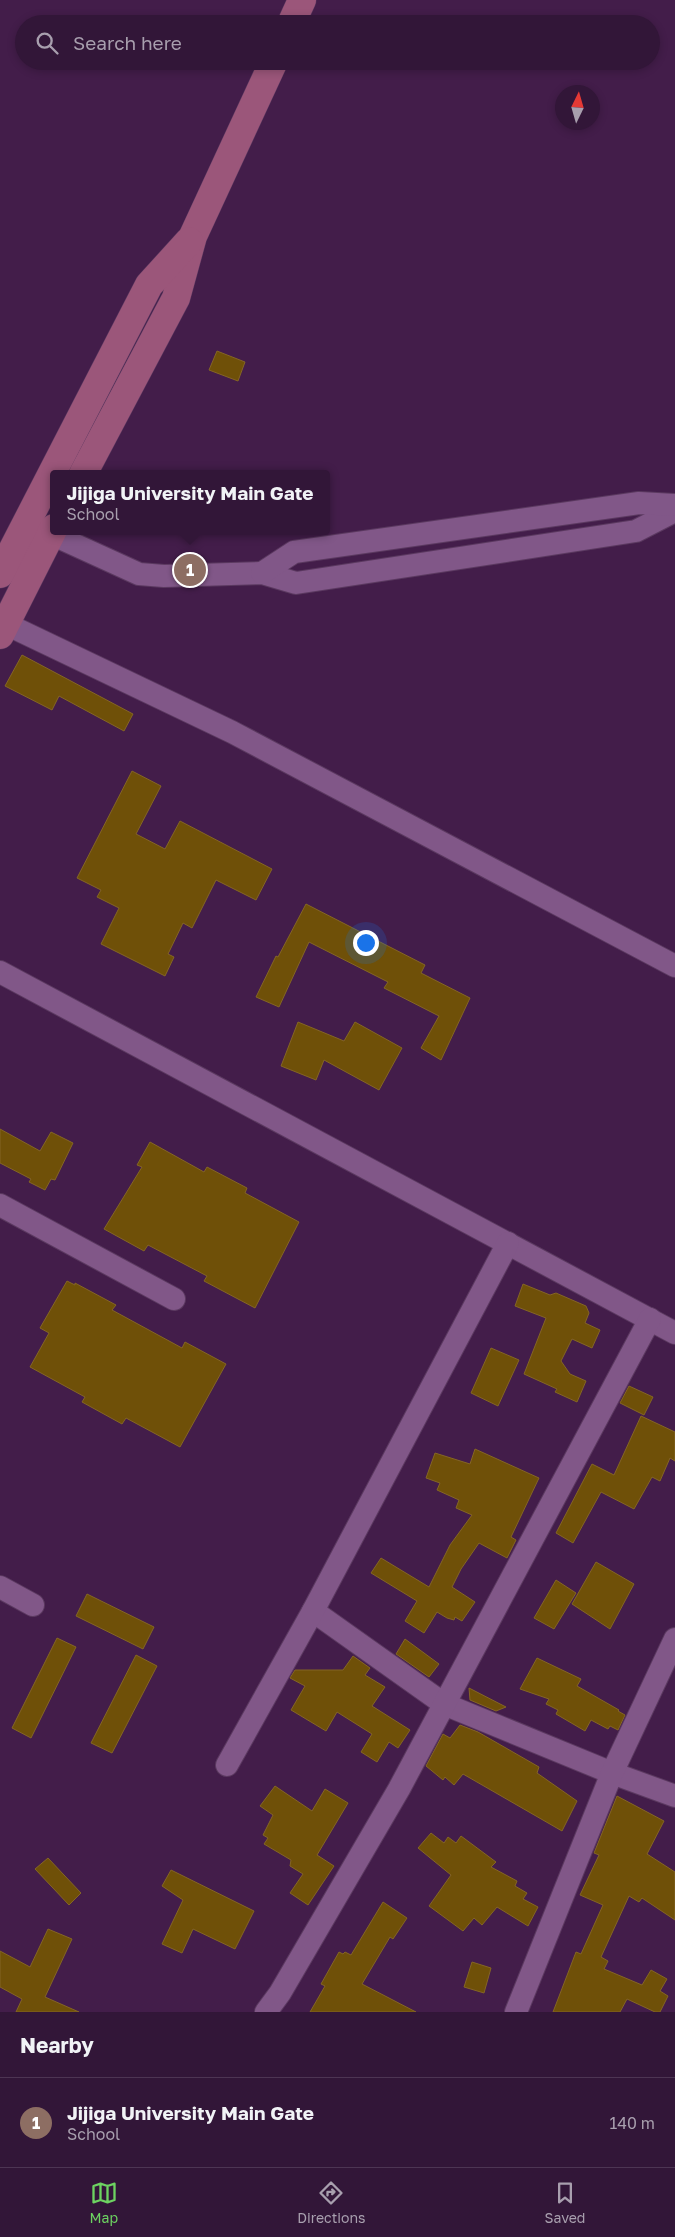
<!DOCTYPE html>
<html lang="en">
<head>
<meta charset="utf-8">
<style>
	:root { --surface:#321638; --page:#3a1f40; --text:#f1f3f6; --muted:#a89fae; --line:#4d3553; --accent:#6dd361 }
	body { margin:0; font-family:"Golos Text",sans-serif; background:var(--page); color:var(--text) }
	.compass { position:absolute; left:555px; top:85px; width:45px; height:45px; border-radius:50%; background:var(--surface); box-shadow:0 2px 8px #0003; rotate:5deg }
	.you { position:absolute; left:365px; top:942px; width:18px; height:18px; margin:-12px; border:4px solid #fff; border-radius:50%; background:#1a73e8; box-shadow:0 0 0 8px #1a73e833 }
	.badge { display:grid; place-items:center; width:32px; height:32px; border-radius:50%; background:var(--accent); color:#fff; font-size:16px; font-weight:700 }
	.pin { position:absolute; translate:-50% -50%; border:2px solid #fff; box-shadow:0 1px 5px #0006 }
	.popup { position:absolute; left:50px; top:470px; width:280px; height:65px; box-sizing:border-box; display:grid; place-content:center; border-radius:5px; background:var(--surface); filter:drop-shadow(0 1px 4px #0005); font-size:16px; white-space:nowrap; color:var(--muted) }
	.popup b { font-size:19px; color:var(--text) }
	.popup::after { content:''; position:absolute; left:50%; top:100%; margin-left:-10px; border:10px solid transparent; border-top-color:var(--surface) }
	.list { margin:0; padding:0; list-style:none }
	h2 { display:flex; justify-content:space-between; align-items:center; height:65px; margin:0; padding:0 20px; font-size:21px }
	h2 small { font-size:16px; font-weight:400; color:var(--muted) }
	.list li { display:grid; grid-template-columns:32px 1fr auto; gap:15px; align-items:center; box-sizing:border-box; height:90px; padding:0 20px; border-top:1px solid var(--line) }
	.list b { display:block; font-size:19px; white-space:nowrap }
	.list p { margin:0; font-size:16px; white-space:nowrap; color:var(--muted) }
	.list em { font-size:16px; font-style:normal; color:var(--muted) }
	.icon { flex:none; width:28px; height:28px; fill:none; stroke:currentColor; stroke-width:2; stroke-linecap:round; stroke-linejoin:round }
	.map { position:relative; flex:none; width:675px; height:2012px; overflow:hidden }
	.search { position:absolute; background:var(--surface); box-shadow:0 2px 8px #0003; left:15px; right:15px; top:15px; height:55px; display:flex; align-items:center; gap:12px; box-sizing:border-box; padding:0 18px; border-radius:28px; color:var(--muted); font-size:19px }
	.sheet { height:155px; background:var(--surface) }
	nav { display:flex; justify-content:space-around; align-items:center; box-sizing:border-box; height:70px; border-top:1px solid var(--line); background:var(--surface); font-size:14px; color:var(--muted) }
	nav a { display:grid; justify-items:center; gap:2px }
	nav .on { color:var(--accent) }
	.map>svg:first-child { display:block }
	.building { fill:#6f5008; stroke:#846525 }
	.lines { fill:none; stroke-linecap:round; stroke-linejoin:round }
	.street-casing { stroke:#5b3960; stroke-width:24 }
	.secondary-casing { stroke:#5b3960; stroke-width:29 }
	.street { stroke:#815788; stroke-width:22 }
	.secondary { stroke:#9b567a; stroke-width:28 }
</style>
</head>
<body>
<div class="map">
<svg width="675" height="2012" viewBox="0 0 675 2012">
	<rect width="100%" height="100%" fill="#431d4a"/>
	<g class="building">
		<path d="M217 351 245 362 238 381 209 370Z"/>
		<path d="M22 655 133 714 124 731 59 696 52 710 5 686Z"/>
		<path d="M132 771 161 786 136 834 165 849 180 821 272 869 256 900 216 880 192 928 183 923 168 954 174 957 165 976 101 944 119 908 97 897 101 890 77 878Z"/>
		<path d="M306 904 425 965 421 973 470 998 441 1060 421 1048 439 1016 384 988 388 982 309 942 279 1007 256 997 276 956 278 957Z"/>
		<path d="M298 1022 344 1041 355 1022 402 1048 379 1090 324 1060 316 1080 281 1066Z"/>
		<path d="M0 1129 40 1151 51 1132 73 1143 55 1180 51 1179 45 1190 29 1182 31 1179 0 1163Z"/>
		<path d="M150 1142 204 1172 207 1167 247 1188 245 1193 299 1222 255 1308 204 1281 207 1276 148 1245 144 1251 104 1229 142 1167 137 1165Z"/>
		<path d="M67 1281 75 1285V1283L116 1305 112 1310 182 1348 185 1342 226 1364 180 1447 126 1418 122 1424 82 1402 85 1397 30 1367 49 1333 40 1328Z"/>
		<path d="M523 1284 550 1295 556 1293 586 1306 589 1313 585 1323 600 1330 592 1348 572 1339 561 1361 570 1374 586 1381 577 1402 555 1392 557 1389 524 1374 546 1318 515 1306Z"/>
		<path d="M491 1348 519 1360 498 1406 471 1393Z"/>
		<path d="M629 1386 653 1397 644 1415 620 1403Z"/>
		<path d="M641 1416 675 1432V1461L670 1458 660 1481 652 1477 634 1509 601 1492 573 1543 556 1533 592 1464 614 1475Z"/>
		<path d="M475 1449 539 1478 511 1537 516 1540 507 1558 479 1543 461 1569 452 1587 475 1602 462 1621 455 1617 454 1620 447 1618 437 1612 424 1633 405 1621 417 1601 371 1573 381 1558 429 1587 450 1545 472 1515 456 1508 459 1500 437 1490 440 1483 426 1478 435 1453 470 1464Z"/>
		<path d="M596 1562 634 1584 610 1629 572 1604Z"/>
		<path d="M556 1580 576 1593 554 1629 534 1618Z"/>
		<path d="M87 1594 154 1627 143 1649 76 1616Z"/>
		<path d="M57 1638 76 1647 31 1738 12 1728Z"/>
		<path d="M405 1639 439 1664 429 1677 396 1654Z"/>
		<path d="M136 1655 157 1666 112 1753 91 1743Z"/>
		<path d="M353 1656 370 1668 365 1675 385 1687 372 1706 410 1730 398 1748 389 1742 377 1762 361 1752 372 1734 337 1712 326 1731 291 1710 305 1686 290 1678 295 1670H343Z"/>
		<path d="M537 1658 581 1679 577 1686 619 1710 618 1711 625 1715 618 1730 610 1726 608 1729 591 1720 585 1731 556 1714 558 1710 546 1704 549 1699 520 1689Z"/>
		<path d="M469 1688 506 1707 496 1711 470 1700Z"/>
		<path d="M460 1725 478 1732 539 1767 537 1773 577 1801 562 1831 463 1774 454 1785 445 1777 443 1780 426 1766 443 1734 450 1738Z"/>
		<path d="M275 1786 312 1811 325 1789 348 1803 317 1855 334 1866 308 1905 290 1893 303 1874 290 1866 291 1860 264 1844 268 1838 263 1835 273 1815 260 1806Z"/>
		<path d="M617 1796 664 1821 647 1854 675 1872V1920L642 1898 639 1902 629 1896 601 1957 608 1961 604 1969 642 1985 651 1970 667 1979 660 1991 668 1996 660 2012H655L627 1999 620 2012H553L576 1952 581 1954 603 1905 580 1895 599 1855 594 1853Z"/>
		<path d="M431 1833 444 1843 448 1837 456 1843 461 1836 496 1862 491 1867 517 1881 515 1886 527 1893 523 1899 538 1907 528 1926 497 1907 482 1925 474 1918 463 1931 429 1906 451 1875 418 1848Z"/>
		<path d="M48 1858 81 1893 69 1905 35 1869Z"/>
		<path d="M171 1870 254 1911 235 1949 193 1929 182 1953 162 1944 183 1900 162 1886Z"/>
		<path d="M383 1902 407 1918 393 1939 390 1937 362 1984 416 2012H310L325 1986 321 1984 339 1952 343 1954 345 1952 351 1955Z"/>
		<path d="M48 1929 72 1939 45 1997 79 2012H16L22 1999 0 1987V1951L30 1967Z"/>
		<path d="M472 1962 491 1968 484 1993 464 1987Z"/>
	</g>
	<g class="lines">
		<defs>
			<g id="street">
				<path d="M36 527 139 574 164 576 262 573 296 583 636 531 675 511"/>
				<path d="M262 573 294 552 639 503 675 505"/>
				<path d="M6 624 232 732 675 966"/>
				<path d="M0 972 675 1333"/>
				<path d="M0 1205 174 1299"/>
				<path d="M0 1587 33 1605"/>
				<path d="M313 1611 444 1704 612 1773 675 1796"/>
				<path d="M227 1765 313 1611 508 1243"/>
				<path d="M266 2012 280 1993 399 1789 650 1319"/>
				<path d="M516 2012 612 1773 675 1639"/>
			</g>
			<g id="secondary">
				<path d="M291 24 302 0"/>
				<path d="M83 474 176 298 193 236 274 61"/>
				<path d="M0 574 149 285 189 241"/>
				<path d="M0 635 54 528"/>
			</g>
		</defs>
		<use href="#street" class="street-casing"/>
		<use href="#secondary" class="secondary-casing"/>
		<use href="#street" class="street"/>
		<use href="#secondary" class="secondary"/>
	</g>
</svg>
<svg class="compass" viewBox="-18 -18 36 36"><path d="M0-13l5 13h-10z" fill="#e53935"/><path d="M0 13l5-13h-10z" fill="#a89fae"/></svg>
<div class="you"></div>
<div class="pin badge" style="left:190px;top:570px;background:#8d6e63">1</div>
<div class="popup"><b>Jijiga University Main Gate</b>School</div>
<div class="search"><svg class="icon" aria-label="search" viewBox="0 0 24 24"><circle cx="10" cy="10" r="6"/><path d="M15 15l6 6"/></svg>Search here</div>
</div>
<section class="sheet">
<h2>Nearby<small></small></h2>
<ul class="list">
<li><span class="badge" style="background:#8d6e63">1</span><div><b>Jijiga University Main Gate</b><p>School</p></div><em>140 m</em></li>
</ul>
</section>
<nav>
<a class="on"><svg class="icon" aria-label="map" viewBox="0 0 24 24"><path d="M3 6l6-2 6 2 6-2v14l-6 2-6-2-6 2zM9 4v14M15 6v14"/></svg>Map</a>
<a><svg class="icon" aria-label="directions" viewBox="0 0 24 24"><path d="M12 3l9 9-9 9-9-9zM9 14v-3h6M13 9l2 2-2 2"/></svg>Directions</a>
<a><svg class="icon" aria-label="saved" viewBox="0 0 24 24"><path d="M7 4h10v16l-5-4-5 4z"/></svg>Saved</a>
</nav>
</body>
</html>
